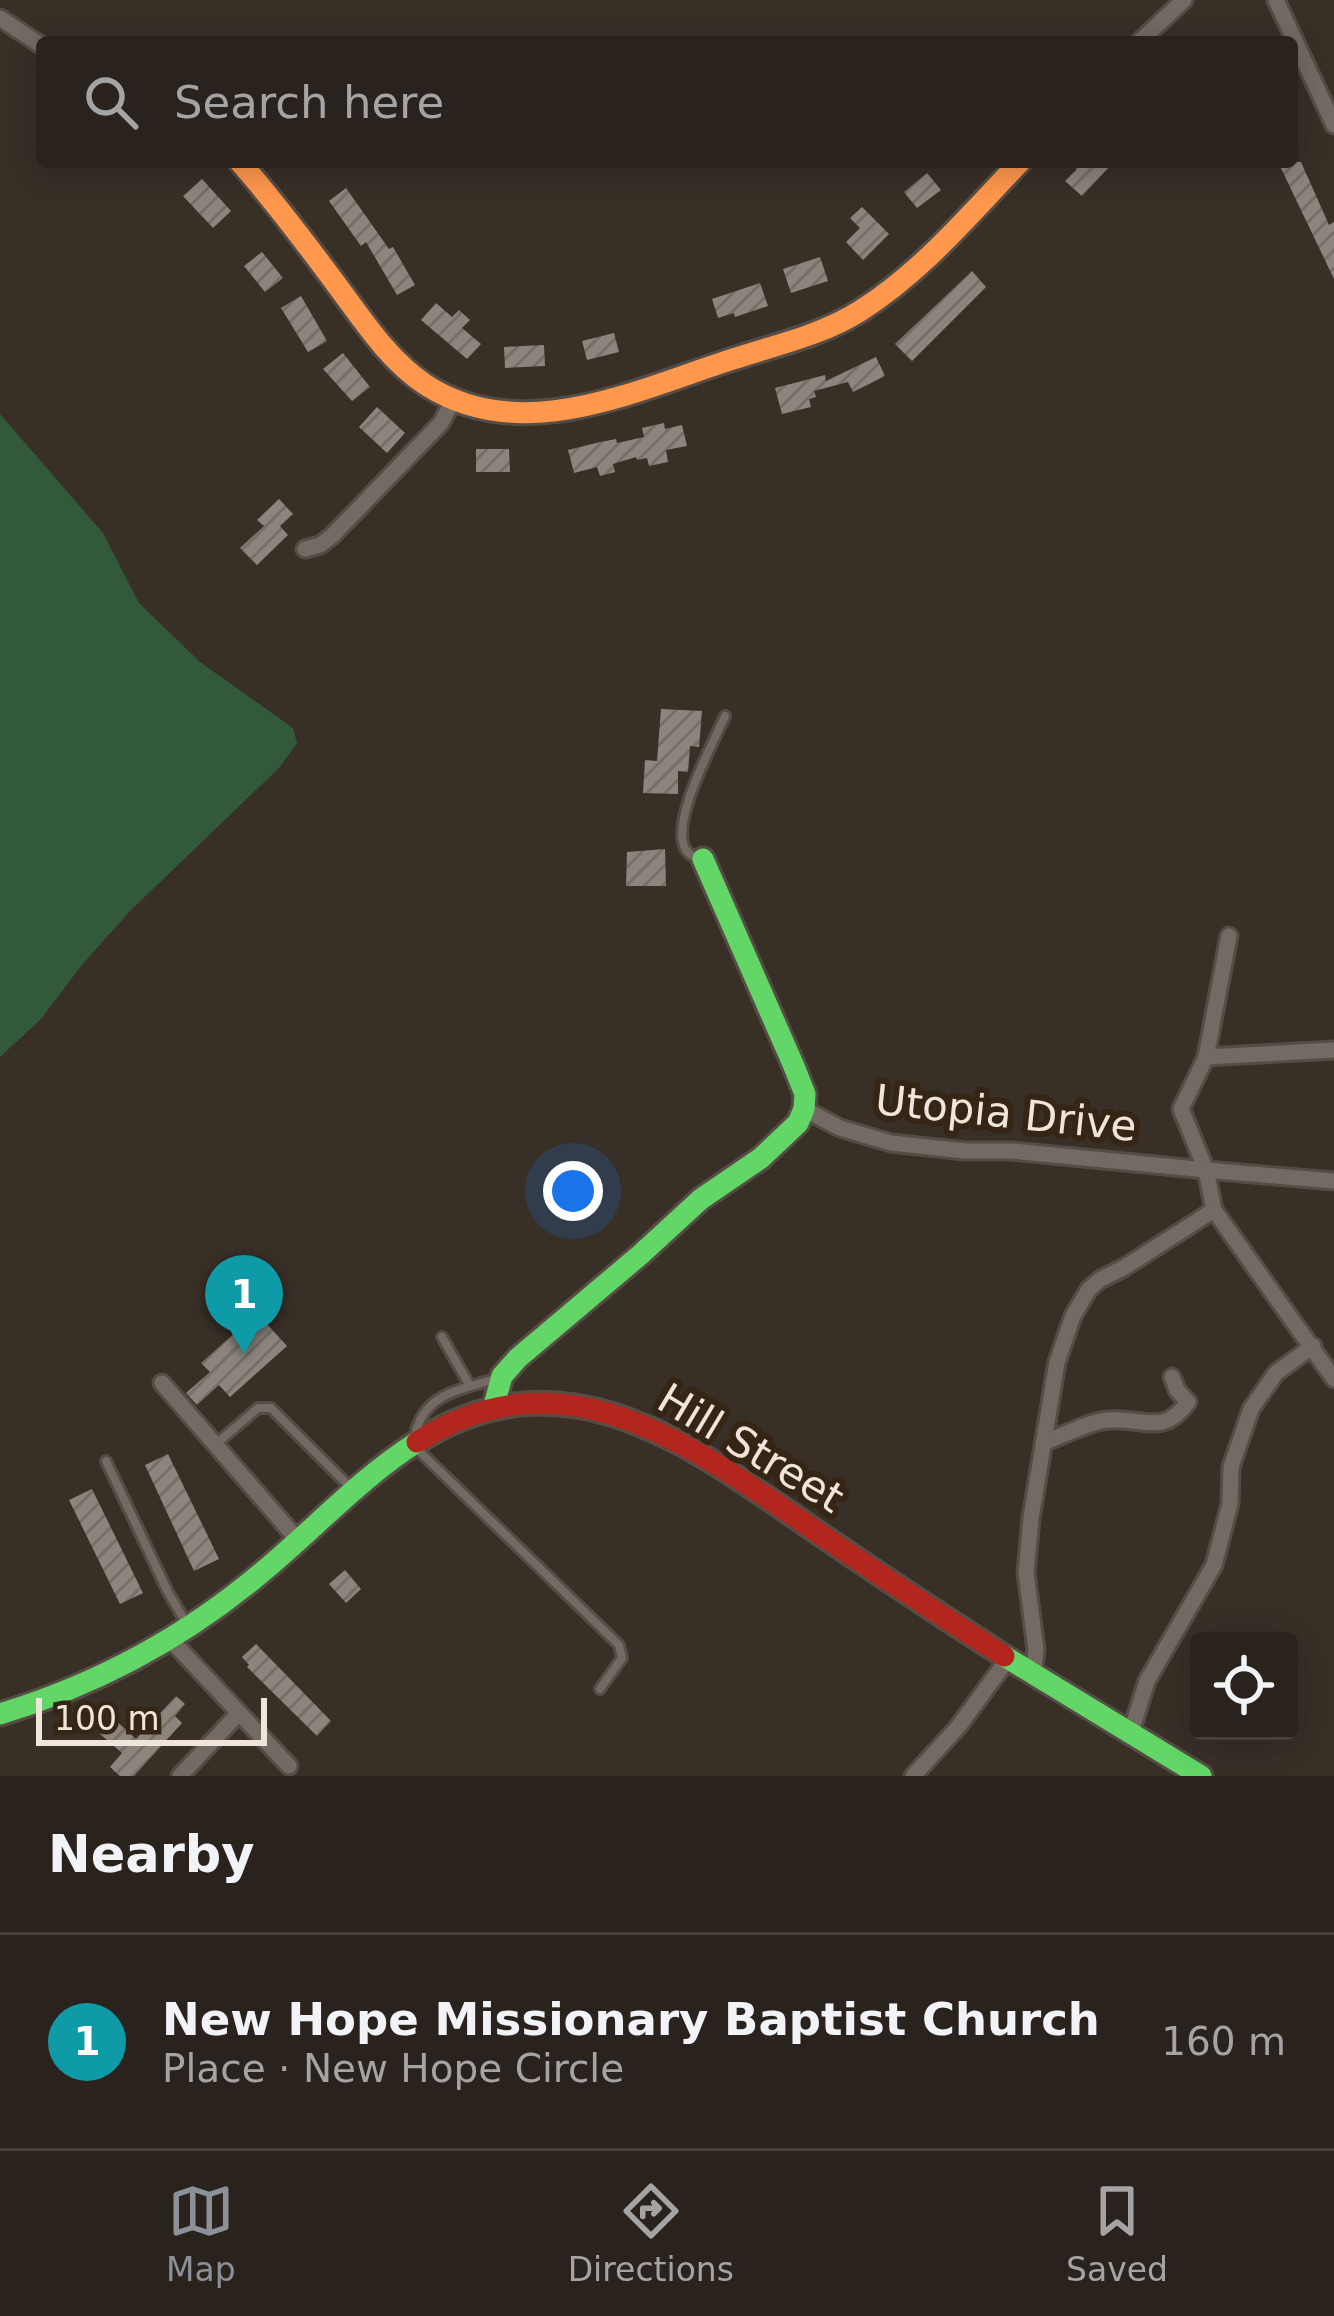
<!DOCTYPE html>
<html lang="en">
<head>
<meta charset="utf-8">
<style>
	:root { --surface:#2a231d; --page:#322b26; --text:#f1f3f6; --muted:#a5a4a4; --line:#46403b; --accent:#8c9099 }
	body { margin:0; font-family:"DejaVu Sans",sans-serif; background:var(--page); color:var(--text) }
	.controls { position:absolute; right:36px; bottom:36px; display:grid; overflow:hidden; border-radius:12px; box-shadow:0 6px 30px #0003 }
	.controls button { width:108px; height:108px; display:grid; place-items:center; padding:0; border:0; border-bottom:3px solid var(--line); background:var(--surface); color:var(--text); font:60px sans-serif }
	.scale { position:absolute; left:36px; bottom:30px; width:231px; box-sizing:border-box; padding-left:12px; border:6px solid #f0e5db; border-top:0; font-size:33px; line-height:42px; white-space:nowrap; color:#f0e5db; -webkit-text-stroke:9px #352515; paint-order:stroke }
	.you { position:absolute; left:573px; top:1191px; width:42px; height:42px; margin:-30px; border:9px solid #fff; border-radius:50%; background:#1a73e8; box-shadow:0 0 0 18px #1a73e833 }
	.badge { display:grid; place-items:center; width:78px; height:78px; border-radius:50%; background:var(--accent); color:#fff; font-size:39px; font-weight:700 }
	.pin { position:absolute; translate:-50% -99px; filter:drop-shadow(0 3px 6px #0008) }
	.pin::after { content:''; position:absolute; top:63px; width:42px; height:36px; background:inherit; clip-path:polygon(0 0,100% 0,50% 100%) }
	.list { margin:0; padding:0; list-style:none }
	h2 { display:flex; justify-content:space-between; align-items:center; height:156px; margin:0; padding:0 48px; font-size:51px }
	h2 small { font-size:39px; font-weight:400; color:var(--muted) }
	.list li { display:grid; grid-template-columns:78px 1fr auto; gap:36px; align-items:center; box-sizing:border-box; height:216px; padding:0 48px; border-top:3px solid var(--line) }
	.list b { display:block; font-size:45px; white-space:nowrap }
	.list p { margin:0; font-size:39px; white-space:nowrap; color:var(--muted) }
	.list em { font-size:39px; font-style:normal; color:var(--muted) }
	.icon { flex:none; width:66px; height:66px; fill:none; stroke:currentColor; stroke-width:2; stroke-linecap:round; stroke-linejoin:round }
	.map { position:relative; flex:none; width:1334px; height:1776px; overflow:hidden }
	.search { position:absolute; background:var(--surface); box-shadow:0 6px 30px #0003; left:36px; right:36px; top:36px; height:132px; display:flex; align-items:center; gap:30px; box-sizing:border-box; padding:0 42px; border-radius:12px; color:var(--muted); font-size:45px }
	.sheet { height:372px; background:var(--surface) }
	nav { display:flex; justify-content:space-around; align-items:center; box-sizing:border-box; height:168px; border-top:3px solid var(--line); background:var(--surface); font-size:33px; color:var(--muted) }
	nav a { display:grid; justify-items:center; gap:6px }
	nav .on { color:var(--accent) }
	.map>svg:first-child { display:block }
	.green { fill:#33593b }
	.building { fill:url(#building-hatch) }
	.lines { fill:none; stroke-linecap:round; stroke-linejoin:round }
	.lane-casing { stroke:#554d45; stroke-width:14 }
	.street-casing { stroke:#554d45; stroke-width:21 }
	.fast-casing { stroke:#554d45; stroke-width:27 }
	.slow-casing { stroke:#554d45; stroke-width:27 }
	.jam-casing { stroke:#554d45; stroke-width:27 }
	.lane { stroke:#726a63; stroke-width:8 }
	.street { stroke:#726a63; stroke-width:15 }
	.fast { stroke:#63d668; stroke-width:21 }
	.slow { stroke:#ff974d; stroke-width:21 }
	.jam { stroke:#b3261e; stroke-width:21 }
	.labels { text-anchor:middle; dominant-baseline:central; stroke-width:12; stroke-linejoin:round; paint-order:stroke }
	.street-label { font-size:42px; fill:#f0e5db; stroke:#352515 }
</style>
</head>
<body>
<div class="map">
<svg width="1334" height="1776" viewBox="0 0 1334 1776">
	<defs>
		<pattern id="building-hatch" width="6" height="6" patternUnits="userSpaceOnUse" patternTransform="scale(3)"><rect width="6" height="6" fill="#8d857d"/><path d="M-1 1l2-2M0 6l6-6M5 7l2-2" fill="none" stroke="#756f68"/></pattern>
	</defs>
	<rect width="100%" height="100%" fill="#382f27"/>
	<path class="green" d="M0 414 103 533 139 603 200 662 293 728 297 743 279 768 130 911 81 966 41 1019 0 1057Z"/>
	<g class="building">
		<path d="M1070 162H1114L1082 196 1065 181 1077 169Z"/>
		<path d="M1278 162H1301L1329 225 1334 222V279Z"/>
		<path d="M927 173 941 190 917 208 904 192Z"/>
		<path d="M202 179 231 211 213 228 183 196Z"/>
		<path d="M346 188 389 249 393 247 415 285 397 295 366 242 361 246 329 201Z"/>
		<path d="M862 207 889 234 863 260 846 242 860 228 850 218Z"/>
		<path d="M262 252 283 278 265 292 244 266Z"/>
		<path d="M820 257 828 281 791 293 783 269Z"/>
		<path d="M972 271 986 287 912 361 895 344Z"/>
		<path d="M760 283 768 306 735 317 734 313 718 318 712 299Z"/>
		<path d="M301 296 327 341 308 352 281 308Z"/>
		<path d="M436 303 452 317 459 310 470 320 462 328 481 344 467 359 421 320Z"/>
		<path d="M614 333 619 352 587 360 582 341Z"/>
		<path d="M544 345 545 366 505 368 504 347Z"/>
		<path d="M343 353 370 387 352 401 323 369Z"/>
		<path d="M876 357 885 376 853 392 848 382 814 391 816 397 809 399 811 407 782 414 775 388 825 375 826 381Z"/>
		<path d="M377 407 405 433 387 453 359 427Z"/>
		<path d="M664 423 665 429 682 425 687 446 666 450 668 462 649 466 647 458 637 460 636 457 613 464 615 472 600 476 597 467 574 473 568 450 600 442 616 439 617 443 644 437 642 428Z"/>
		<path d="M476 449H509L510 472H476Z"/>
		<path d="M279 499 293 514 280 526 288 535 257 565 240 548 264 526 257 520Z"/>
		<path d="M661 709 702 711 699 747 690 746 688 772 678 771V794L643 793 645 760 657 761Z"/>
		<path d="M665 849 666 886H626L627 852Z"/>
		<path d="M257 1313 287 1346 230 1397 219 1385 197 1405 186 1393 210 1372 201 1363Z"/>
		<path d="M168 1454 219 1559 194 1571 145 1465Z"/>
		<path d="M92 1489 143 1593 120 1604 69 1500Z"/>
		<path d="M345 1570 361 1589 346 1603 329 1584Z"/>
		<path d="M256 1644 331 1721 317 1736 247 1667 249 1665 242 1657Z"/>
		<path d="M176 1696 185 1704 175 1716 182 1723 134 1776H120L110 1767 122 1753 100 1734 114 1719 136 1739Z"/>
	</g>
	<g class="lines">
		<defs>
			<g id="lane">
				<path d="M702 859C694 856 691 857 686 850 669 823 713 744 725 716"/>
				<path d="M442 1337 470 1386"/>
				<path d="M415 1435C424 1394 459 1390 495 1379"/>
				<path d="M216 1444 258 1408H271L352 1489"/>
				<path d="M416 1448 619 1645 622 1658 600 1689"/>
				<path d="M106 1461 168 1592 188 1626"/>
			</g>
			<g id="street">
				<path d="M1276 0 1334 125"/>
				<path d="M0 18 42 46"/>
				<path d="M1139 42 1184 0"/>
				<path d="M305 549 320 545 332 536 441 423 454 399"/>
				<path d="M1334 1050 1206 1057 1181 1109 1206 1170 1334 1181"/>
				<path d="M1206 1057 1229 936"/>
				<path d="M804 1109 840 1128 891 1143 965 1151H1012L1206 1170 1214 1210 1334 1379"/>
				<path d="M162 1383 297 1539"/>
				<path d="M1043 1443C1063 1436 1087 1422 1108 1420 1143 1417 1163 1437 1188 1402L1177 1390 1172 1377"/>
				<path d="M170 1639 289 1766"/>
				<path d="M1033 1674 1036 1650 1026 1573 1031 1518 1057 1362 1073 1316 1089 1289 1101 1279 1125 1267 1214 1210"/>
				<path d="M1130 1735 1147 1681 1214 1565 1230 1504 1231 1467 1251 1409 1276 1373 1313 1346"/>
				<path d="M180 1776 238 1714"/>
				<path d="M913 1776 958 1727 1008 1659"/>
			</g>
			<g id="fast">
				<path d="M493 1409 502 1376 518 1358 640 1255 701 1199 761 1158 798 1123 804 1109 805 1094 793 1064 703 859"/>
				<path d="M1004 1656 1201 1776"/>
				<path d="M0 1714C99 1684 189 1635 267 1568 317 1526 362 1477 417 1442"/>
			</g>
			<path id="slow" d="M240 162C274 201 305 242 336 284 363 320 388 360 426 385 522 447 636 390 733 359 776 345 822 335 860 311 922 272 970 214 1020 162"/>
			<path id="jam" d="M417 1442C565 1347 692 1446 814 1530 877 1573 940 1615 1004 1656"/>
		</defs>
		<use href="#lane" class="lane-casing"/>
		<use href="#street" class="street-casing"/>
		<use href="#fast" class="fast-casing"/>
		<use href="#slow" class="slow-casing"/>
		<use href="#jam" class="jam-casing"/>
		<use href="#lane" class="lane"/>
		<use href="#street" class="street"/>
		<use href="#fast" class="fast"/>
		<use href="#slow" class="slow"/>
		<use href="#jam" class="jam"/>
	</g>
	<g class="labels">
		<g class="street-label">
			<text transform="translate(1006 1113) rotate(6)">Utopia Drive</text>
			<text transform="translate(751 1448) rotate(31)">Hill Street</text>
		</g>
	</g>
</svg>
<div class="controls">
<button><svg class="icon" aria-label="locate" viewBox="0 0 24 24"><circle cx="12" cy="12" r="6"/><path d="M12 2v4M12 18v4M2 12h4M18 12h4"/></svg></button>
</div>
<div class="scale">100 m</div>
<div class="you"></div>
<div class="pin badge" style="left:244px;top:1354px;background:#0f9aa8">1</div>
<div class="search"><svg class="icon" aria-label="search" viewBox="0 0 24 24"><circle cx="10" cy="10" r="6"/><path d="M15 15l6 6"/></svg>Search here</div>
</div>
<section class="sheet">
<h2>Nearby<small></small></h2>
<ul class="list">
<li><span class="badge" style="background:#0f9aa8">1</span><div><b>New Hope Missionary Baptist Church</b><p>Place · New Hope Circle</p></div><em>160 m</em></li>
</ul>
</section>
<nav>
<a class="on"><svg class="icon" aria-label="map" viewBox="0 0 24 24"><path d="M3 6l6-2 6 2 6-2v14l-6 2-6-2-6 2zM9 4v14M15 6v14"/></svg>Map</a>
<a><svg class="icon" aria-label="directions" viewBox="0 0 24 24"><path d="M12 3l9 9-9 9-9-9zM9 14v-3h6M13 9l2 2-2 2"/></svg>Directions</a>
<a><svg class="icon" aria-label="saved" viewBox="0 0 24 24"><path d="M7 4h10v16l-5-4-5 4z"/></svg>Saved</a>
</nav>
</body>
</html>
